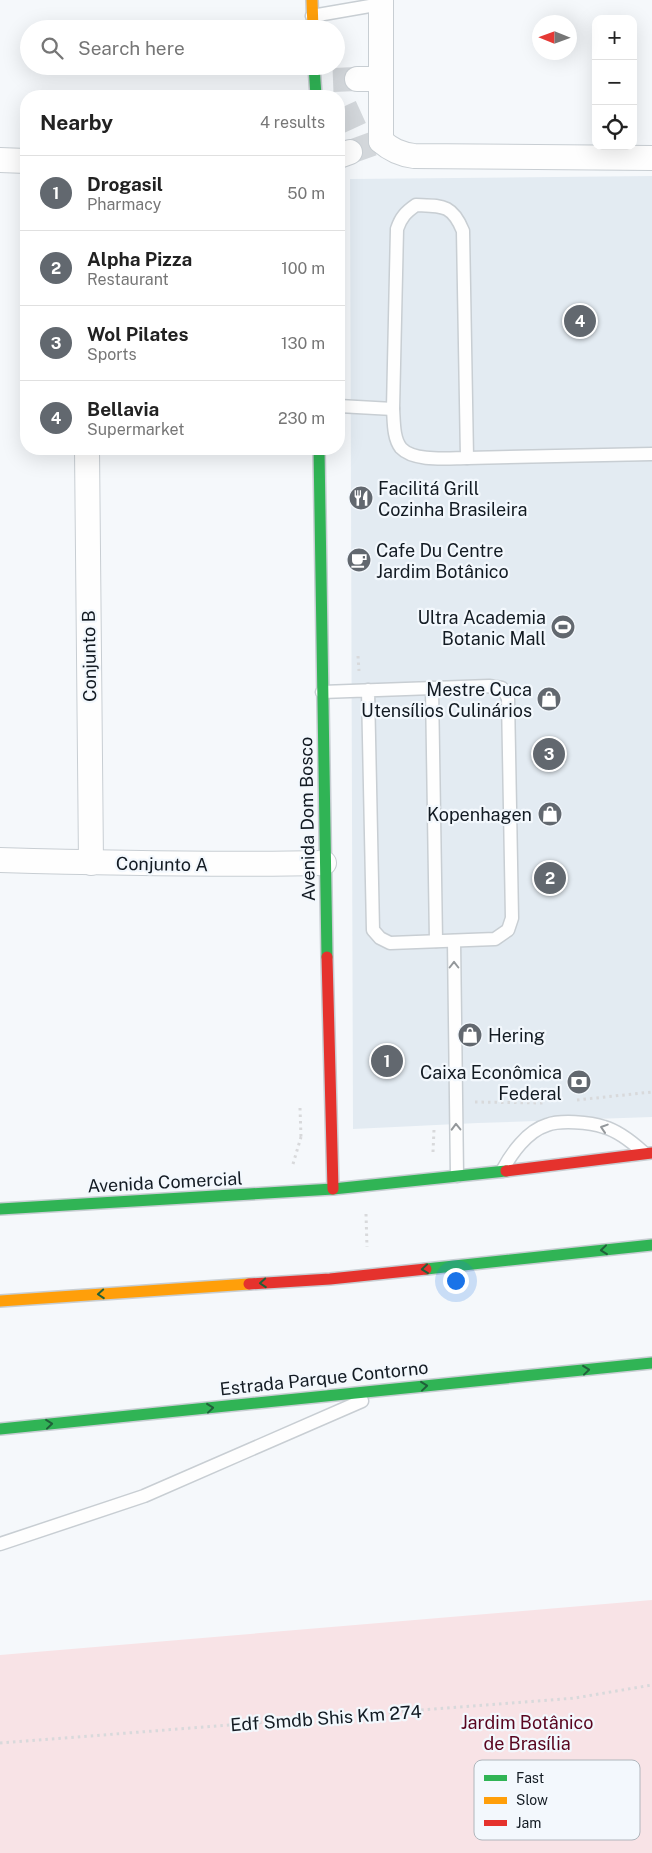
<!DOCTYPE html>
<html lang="en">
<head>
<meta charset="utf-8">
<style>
	:root { --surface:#fff; --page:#f6f6f6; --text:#222; --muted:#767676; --line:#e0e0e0; --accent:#62686f }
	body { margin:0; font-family:"Public Sans",sans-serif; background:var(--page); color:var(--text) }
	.controls { position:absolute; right:15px; top:15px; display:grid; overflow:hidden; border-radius:10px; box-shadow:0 5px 20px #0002 }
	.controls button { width:45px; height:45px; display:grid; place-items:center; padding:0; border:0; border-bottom:1px solid var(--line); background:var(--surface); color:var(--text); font:25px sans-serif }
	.compass { position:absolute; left:532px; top:15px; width:45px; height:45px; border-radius:50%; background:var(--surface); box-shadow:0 5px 20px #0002; rotate:271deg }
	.you { position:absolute; left:455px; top:1280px; width:18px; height:18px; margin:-12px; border:4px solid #fff; border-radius:50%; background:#1a73e8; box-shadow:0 0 0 8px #1a73e833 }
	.badge { display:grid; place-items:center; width:32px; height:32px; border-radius:50%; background:var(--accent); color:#fff; font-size:16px; font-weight:700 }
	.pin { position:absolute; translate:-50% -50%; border:2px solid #fff; box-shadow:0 1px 5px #0006 }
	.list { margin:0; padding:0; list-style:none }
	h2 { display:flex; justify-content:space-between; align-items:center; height:65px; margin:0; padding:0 20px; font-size:21px }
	h2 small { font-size:16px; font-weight:400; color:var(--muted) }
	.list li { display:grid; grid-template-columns:32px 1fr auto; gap:15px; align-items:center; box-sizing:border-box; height:75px; padding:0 20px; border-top:1px solid var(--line) }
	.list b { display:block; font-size:19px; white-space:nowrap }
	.list p { margin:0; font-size:16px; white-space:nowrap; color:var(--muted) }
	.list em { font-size:16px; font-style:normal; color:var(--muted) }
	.icon { flex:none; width:28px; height:28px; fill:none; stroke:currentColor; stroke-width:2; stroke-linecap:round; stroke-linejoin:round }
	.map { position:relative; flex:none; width:652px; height:1853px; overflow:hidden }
	.search { position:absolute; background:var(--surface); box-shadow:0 5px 20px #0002; left:20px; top:20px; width:325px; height:55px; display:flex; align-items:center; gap:12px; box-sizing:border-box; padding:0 18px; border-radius:28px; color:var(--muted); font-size:19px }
	.panel { position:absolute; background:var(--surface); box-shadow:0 5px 20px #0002; left:20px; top:90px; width:325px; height:365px; border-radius:20px }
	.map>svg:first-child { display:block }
	.built { fill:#e3ebf2 }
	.green { fill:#f8e3e6 }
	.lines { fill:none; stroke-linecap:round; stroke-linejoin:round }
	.street-tunnel { stroke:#d3d7db; stroke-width:24; stroke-dasharray:24 12; stroke-linecap:butt }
	.lane-casing { stroke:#c8ced3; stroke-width:15 }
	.street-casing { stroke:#c8ced3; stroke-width:26 }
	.fast-casing { stroke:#c8ced3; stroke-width:14 }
	.slow-casing { stroke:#c8ced3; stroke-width:14 }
	.jam-casing { stroke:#c8ced3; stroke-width:14 }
	.path { stroke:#d8d9db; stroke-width:3; stroke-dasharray:2.5 4; stroke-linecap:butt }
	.lane { stroke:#fefefe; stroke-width:12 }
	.street { stroke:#fefefe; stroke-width:24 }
	.fast { stroke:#30b455; stroke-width:11 }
	.slow { stroke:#ff9f0a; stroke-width:11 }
	.jam { stroke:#e5322d; stroke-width:11 }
	.oneway { stroke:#94989b }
	.oneway2 { stroke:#20603a }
	.labels { text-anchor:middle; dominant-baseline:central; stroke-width:4.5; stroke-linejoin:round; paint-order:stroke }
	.poi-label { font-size:18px; fill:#131b23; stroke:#f3f8fd; text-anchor:end }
	.street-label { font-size:18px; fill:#131b23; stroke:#f3f8fd }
	.park-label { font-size:18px; fill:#59051f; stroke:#f3f8fd }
	.key { fill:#f3f8fd; stroke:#b0b6bc; stroke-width:1 }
	.key-label { font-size:14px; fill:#131b23 }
</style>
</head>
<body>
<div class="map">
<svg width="652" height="1853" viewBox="0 0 652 1853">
	<rect width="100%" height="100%" fill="#f5f8fb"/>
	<path class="built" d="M652 176V1117L478 1123 353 1129 350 179Z"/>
	<path class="green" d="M652 1600V1853H0V1655Z"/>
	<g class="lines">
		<g class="street-tunnel">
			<path d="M333 80 357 79"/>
			<path d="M339 122 363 111"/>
			<path d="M350 152 375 143"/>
		</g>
		<defs>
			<g id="lane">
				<path d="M312 16 381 4"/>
				<path d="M416 205C442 206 452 204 463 231L467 458C449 458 414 462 401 448 393 438 394 421 393 409L397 229C401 217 406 212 416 205Z"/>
				<path d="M339 406 393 409"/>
				<path d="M467 458 652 454"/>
				<path d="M432 688 436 941"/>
				<path d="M322 692 489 686 502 688 508 698 512 918 508 930 495 939 390 943 380 938 373 930 368 690"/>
				<path d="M454 941 457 1176"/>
				<path d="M502 1171C511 1154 527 1131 547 1125 560 1120 590 1122 604 1127 618 1131 632 1142 643 1152"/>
				<path d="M0 1544 144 1496 362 1401"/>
			</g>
			<g id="street">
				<path d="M381 0V141"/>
				<path d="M357 79H380"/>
				<path d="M381 141C391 150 400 154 414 156L652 158"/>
				<path d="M339 156 350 152"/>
				<path d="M0 160 26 161"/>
				<path d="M87 449 91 863"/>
				<path d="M0 860C108 863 216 865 324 863"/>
			</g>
			<g id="fast">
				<path d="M314 66 316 96"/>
				<path d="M319 449 327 957"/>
				<path d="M0 1209 333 1189 506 1171"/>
				<path d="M426 1269 652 1245"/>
				<path d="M0 1429 652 1363"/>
			</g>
			<g id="slow">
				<path d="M312 0 313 29"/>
				<path d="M0 1301 249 1284"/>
			</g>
			<g id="jam">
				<path d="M327 957 333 1189"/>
				<path d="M506 1171 652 1153"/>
				<path d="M249 1284 330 1279 426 1269"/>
			</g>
		</defs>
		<use href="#lane" class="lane-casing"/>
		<use href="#street" class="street-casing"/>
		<use href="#fast" class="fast-casing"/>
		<use href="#slow" class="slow-casing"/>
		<use href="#jam" class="jam-casing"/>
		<g class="path">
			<path d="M358 656 359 671"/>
			<path d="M577 1100 652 1092"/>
			<path d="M475 1102 543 1103"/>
			<path d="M300 1108 301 1137"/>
			<path d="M433 1152 434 1130"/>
			<path d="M293 1164 301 1137H305"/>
			<path d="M366 1214 367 1247"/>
			<path d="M0 1743 575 1698 652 1685"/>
		</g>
		<use href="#lane" class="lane"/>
		<use href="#street" class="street"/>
		<use href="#fast" class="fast"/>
		<use href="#slow" class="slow"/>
		<use href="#jam" class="jam"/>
	</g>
	<defs><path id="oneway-chevron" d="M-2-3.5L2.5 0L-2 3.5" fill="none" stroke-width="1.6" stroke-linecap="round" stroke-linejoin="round" transform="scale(1.25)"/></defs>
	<g class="oneway">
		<use href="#oneway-chevron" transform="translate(454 965) rotate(-90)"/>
		<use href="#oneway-chevron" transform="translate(456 1127) rotate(-91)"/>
		<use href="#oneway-chevron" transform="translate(604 1128) rotate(-162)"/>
	</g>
	<g class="oneway2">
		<use href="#oneway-chevron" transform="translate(604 1250) rotate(174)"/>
		<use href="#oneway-chevron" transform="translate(425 1269) rotate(174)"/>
		<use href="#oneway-chevron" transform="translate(263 1283) rotate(176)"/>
		<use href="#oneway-chevron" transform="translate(101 1294) rotate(176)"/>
		<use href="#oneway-chevron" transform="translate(586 1370) rotate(-6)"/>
		<use href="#oneway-chevron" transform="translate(424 1386) rotate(-6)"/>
		<use href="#oneway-chevron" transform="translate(210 1408) rotate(-6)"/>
		<use href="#oneway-chevron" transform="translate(49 1424) rotate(-6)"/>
	</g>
	<defs>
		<symbol id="restaurant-disc" viewBox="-11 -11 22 22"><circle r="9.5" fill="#62686f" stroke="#f3f8fd"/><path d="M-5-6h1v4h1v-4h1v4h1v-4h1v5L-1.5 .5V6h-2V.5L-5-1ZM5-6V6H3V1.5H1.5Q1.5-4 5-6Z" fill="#fff"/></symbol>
		<symbol id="cafe-disc" viewBox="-11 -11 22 22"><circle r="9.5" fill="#62686f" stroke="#f3f8fd"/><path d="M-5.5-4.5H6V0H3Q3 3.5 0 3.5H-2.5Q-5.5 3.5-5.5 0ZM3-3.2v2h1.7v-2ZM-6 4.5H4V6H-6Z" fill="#fff"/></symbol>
		<symbol id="stadium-disc" viewBox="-11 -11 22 22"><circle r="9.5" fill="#62686f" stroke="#f3f8fd"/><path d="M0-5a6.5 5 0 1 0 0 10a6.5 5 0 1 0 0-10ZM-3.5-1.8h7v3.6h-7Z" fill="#fff"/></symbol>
		<symbol id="shop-disc" viewBox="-11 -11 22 22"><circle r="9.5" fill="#62686f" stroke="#f3f8fd"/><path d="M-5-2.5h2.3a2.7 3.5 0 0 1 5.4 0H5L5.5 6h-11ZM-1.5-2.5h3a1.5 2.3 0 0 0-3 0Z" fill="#fff"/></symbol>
		<symbol id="bank-disc" viewBox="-11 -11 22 22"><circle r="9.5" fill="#62686f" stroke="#f3f8fd"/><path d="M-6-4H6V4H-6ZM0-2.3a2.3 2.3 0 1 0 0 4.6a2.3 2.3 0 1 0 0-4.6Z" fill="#fff"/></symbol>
	</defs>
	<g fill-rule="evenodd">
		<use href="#restaurant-disc" x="347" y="484" width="28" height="28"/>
		<use href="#cafe-disc" x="345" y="546" width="28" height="28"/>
		<use href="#stadium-disc" x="549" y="613" width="28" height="28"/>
		<use href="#shop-disc" x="535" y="685" width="28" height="28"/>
		<use href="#shop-disc" x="536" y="800" width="28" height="28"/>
		<use href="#shop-disc" x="456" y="1021" width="28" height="28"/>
		<use href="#bank-disc" x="565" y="1068" width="28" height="28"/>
	</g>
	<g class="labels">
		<g class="poi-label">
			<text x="378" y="488" text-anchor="start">Facilitá Grill<tspan x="378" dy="21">Cozinha Brasileira</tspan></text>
			<text x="376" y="550" text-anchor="start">Cafe Du Centre<tspan x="376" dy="21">Jardim Botânico</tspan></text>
			<text x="546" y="617">Ultra Academia<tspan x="546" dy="21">Botanic Mall</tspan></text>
			<text x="532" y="689">Mestre Cuca<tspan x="532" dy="21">Utensílios Culinários</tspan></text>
			<text x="532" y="814">Kopenhagen</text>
			<text x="488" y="1035" text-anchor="start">Hering</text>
			<text x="562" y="1072">Caixa Econômica<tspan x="562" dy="21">Federal</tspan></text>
		</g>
		<g class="street-label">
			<text transform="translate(89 656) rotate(-91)">Conjunto B</text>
			<text transform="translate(307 819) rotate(-91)">Avenida Dom Bosco</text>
			<text transform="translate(162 864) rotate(1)">Conjunto A</text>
			<text transform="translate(165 1182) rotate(-3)">Avenida Comercial</text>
			<text transform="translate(324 1378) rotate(-6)">Estrada Parque Contorno</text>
			<text transform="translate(326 1718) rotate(-4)">Edf Smdb Shis Km 274</text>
		</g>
		<g class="park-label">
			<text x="527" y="1722">Jardim Botânico<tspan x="527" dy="21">de Brasília</tspan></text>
		</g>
	</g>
	<rect x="474" y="1760" width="166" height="80" rx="8" class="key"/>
	<rect x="484" y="1775" width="23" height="6" fill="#30b455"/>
	<rect x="484" y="1797" width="23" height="7" fill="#ff9f0a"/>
	<rect x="484" y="1820" width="23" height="6" fill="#e5322d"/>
	<g class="key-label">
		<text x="516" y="1783">Fast</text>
		<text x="516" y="1805">Slow</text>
		<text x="516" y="1828">Jam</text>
	</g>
</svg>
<div class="controls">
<button>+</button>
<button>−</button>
<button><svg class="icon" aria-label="locate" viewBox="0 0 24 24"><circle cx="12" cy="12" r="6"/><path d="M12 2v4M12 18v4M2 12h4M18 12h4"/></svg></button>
</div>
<svg class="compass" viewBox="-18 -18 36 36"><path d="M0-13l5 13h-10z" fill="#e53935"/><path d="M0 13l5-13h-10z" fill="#767676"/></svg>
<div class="you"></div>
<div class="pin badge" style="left:387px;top:1061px">1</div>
<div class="pin badge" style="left:550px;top:878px">2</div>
<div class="pin badge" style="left:549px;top:754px">3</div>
<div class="pin badge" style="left:580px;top:321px">4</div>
<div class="search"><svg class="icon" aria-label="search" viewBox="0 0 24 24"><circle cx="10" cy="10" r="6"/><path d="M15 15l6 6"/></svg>Search here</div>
<section class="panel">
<h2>Nearby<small>4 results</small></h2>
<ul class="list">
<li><span class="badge">1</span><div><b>Drogasil</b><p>Pharmacy</p></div><em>50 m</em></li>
<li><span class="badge">2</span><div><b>Alpha Pizza</b><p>Restaurant</p></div><em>100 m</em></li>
<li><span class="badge">3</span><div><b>Wol Pilates</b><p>Sports</p></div><em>130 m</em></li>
<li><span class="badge">4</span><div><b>Bellavia</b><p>Supermarket</p></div><em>230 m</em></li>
</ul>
</section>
</div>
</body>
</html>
